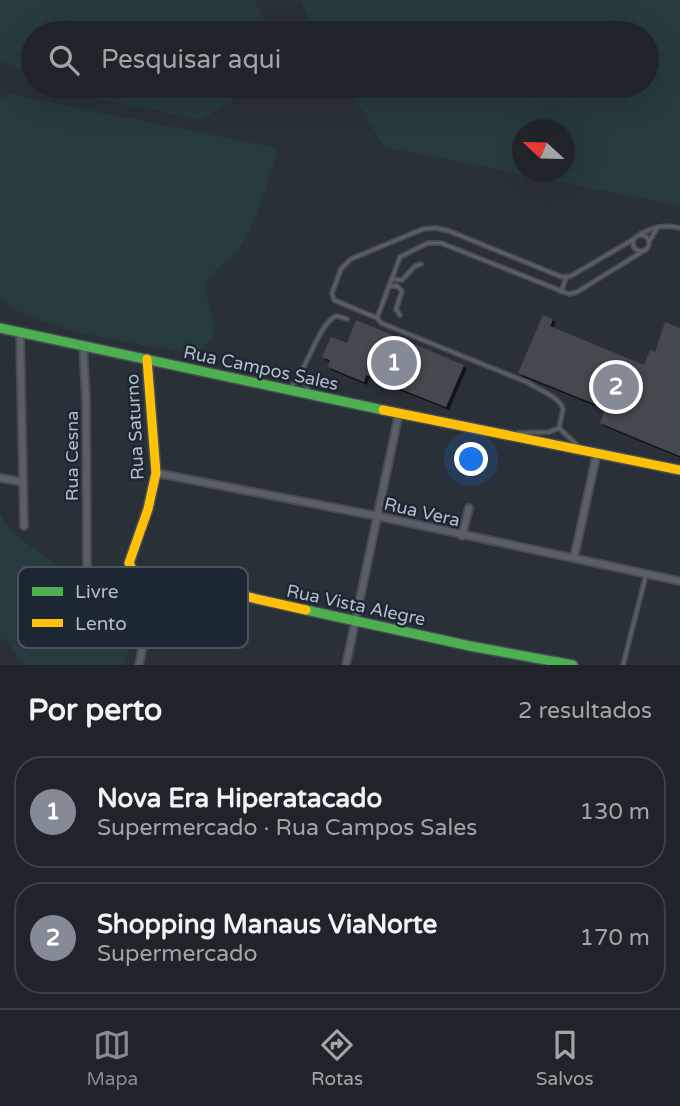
<!DOCTYPE html>
<html lang="pt">
<head>
<meta charset="utf-8">
<style>
	:root { --surface:#20242a; --page:#2d3036; --text:#f1f3f6; --muted:#a2a4a8; --line:#3d4147; --accent:#848b96 }
	body { margin:0; font-family:"Varela Round",sans-serif; background:var(--page); color:var(--text) }
	.compass { position:absolute; left:512px; top:119px; width:63px; height:63px; border-radius:50%; background:var(--surface); box-shadow:0 7px 28px #0002; rotate:292deg }
	.you { position:absolute; left:472px; top:460px; width:24px; height:24px; margin:-18px; border:5px solid #fff; border-radius:50%; background:#1a73e8; box-shadow:0 0 0 10px #1a73e833 }
	.badge { display:grid; place-items:center; width:46px; height:46px; border-radius:50%; background:var(--accent); color:#fff; font-size:23px; font-weight:700 }
	.pin { position:absolute; translate:-50% -50%; border:4px solid #fff; box-shadow:0 2px 7px #0006 }
	.list { margin:0; padding:0; list-style:none }
	h2 { display:flex; justify-content:space-between; align-items:center; height:91px; margin:0; padding:0 28px; font-size:30px }
	h2 small { font-size:23px; font-weight:400; color:var(--muted) }
	.list li { display:grid; grid-template-columns:46px 1fr auto; gap:21px; align-items:center; box-sizing:border-box; height:112px; margin:0 14px 14px; padding:0 14px; border:2px solid var(--line); border-radius:28px }
	.list b { display:block; font-size:26px; white-space:nowrap }
	.list p { margin:0; font-size:23px; white-space:nowrap; color:var(--muted) }
	.list em { font-size:23px; font-style:normal; color:var(--muted) }
	.icon { flex:none; width:38px; height:38px; fill:none; stroke:currentColor; stroke-width:2; stroke-linecap:round; stroke-linejoin:round }
	.map { position:relative; flex:none; width:680px; height:665px; overflow:hidden }
	.search { position:absolute; background:var(--surface); box-shadow:0 7px 28px #0002; left:21px; right:21px; top:21px; height:77px; display:flex; align-items:center; gap:18px; box-sizing:border-box; padding:0 24px; border-radius:38px; color:var(--muted); font-size:26px }
	.sheet { height:343px; background:var(--surface) }
	nav { display:flex; justify-content:space-around; align-items:center; box-sizing:border-box; height:98px; border-top:2px solid var(--line); background:var(--surface); font-size:19px; color:var(--muted) }
	nav a { display:grid; justify-items:center; gap:4px }
	nav .on { color:var(--accent) }
	.map>svg:first-child { display:block }
	.green { fill:#273a3e; fill-rule:evenodd }
	.building { fill:#444950; filter:url(#shadow) }
	.lines { fill:none; stroke-linecap:round; stroke-linejoin:round }
	.lane-casing { stroke:#484c53; stroke-width:6 }
	.street-casing { stroke:#484c53; stroke-width:10 }
	.fast-casing { stroke:#484c53; stroke-width:12 }
	.slow-casing { stroke:#484c53; stroke-width:12 }
	.lane { stroke:#5a5e66; stroke-width:2.5 }
	.street { stroke:#5a5e66; stroke-width:6 }
	.fast { stroke:#4caf50; stroke-width:9 }
	.slow { stroke:#ffc107; stroke-width:9 }
	.labels { text-anchor:middle; dominant-baseline:central; stroke-width:5; stroke-linejoin:round; paint-order:stroke }
	.street-label { font-size:18px; fill:#b4bcc9; stroke:#1d2633 }
	.key { fill:#1d2633; stroke:#4a5360; stroke-width:2 }
	.key-label { font-size:19px; fill:#b4bcc9 }
</style>
</head>
<body>
<div class="map">
<svg width="680" height="665" viewBox="0 0 680 665">
	<defs>
		<filter id="shadow"><feDropShadow dx="3" dy="3" stdDeviation="0" flood-color="#0009"/></filter>
	</defs>
	<rect width="100%" height="100%" fill="#2a3038"/>
	<g class="green">
		<path d="M0 0H254L268 29 267 33H33V84L28 83 22 70 0 61Z"/>
		<path d="M299 0H680V206L384 147 348 86H647V33H318ZM522 130H564V172H522Z"/>
		<path d="M40 86H246L229 103 201 120Z"/>
		<path d="M9 94 273 147 277 153C268 184 258 216 242 244 233 259 213 266 207 284 202 301 220 320 212 337 210 341 205 346 202 349L185 352C140 344 29 330 0 297V99Z"/>
		<path d="M0 513C4 519 7 526 12 531 19 539 83 584 92 586 111 589 128 581 144 593L124 665H24L7 642 0 637Z"/>
	</g>
	<g class="building">
		<path d="M543 315 553 319 550 326 644 365 650 350 655 352 665 322 680 328V456L600 423 605 408 518 373Z"/>
		<path d="M356 320 464 365 446 407 366 375 364 382 328 367 330 360 322 357 331 337 347 343Z"/>
	</g>
	<g class="lines">
		<defs>
			<g id="lane">
				<path d="M640 234C654 227 665 224 680 228"/>
				<circle cx="641" cy="243" r="8"/>
				<path d="M650 240 657 228"/>
				<path d="M392 279 402 280 415 266 421 264"/>
				<path d="M389 286H397L402 291 396 309 400 315"/>
				<path d="M561 292 566 278"/>
				<path d="M377 318 400 257 428 243H441L569 294 577 292 645 250"/>
				<path d="M303 372 305 384 310 392"/>
				<path d="M290 388C307 371 319 321 337 316L347 319"/>
				<path d="M559 428 563 409C559 396 540 391 529 383L381 323 377 318 334 300 332 293 341 269 351 259 423 229 436 228 449 231 562 277 571 276 634 239"/>
				<path d="M517 433 549 432 559 428 579 447"/>
				<path d="M623 665 646 575"/>
			</g>
			<g id="street">
				<path d="M20 332 24 526"/>
				<path d="M83 345 86 398 87 568"/>
				<path d="M156 473 377 516 680 581"/>
				<path d="M0 478 23 482"/>
				<path d="M462 536 469 508"/>
				<path d="M574 558 597 453"/>
				<path d="M139 665 157 577"/>
				<path d="M346 665 399 413"/>
			</g>
			<g id="fast">
				<path d="M0 328 383 410"/>
				<path d="M306 610 470 646 573 665"/>
			</g>
			<g id="slow">
				<path d="M147 359 156 473 148 509 129 563 133 571 306 610"/>
				<path d="M383 410 680 470"/>
			</g>
		</defs>
		<use href="#lane" class="lane-casing"/>
		<use href="#street" class="street-casing"/>
		<use href="#fast" class="fast-casing"/>
		<use href="#slow" class="slow-casing"/>
		<use href="#lane" class="lane"/>
		<use href="#street" class="street"/>
		<use href="#fast" class="fast"/>
		<use href="#slow" class="slow"/>
	</g>
	<g class="labels">
		<g class="street-label">
			<text transform="translate(261 368) rotate(12)">Rua Campos Sales</text>
			<text transform="translate(135 427) rotate(-93)">Rua Saturno</text>
			<text transform="translate(72 456) rotate(-90)">Rua Cesna</text>
			<text transform="translate(422 512) rotate(13)">Rua Vera</text>
			<text transform="translate(356 605) rotate(12)">Rua Vista Alegre</text>
		</g>
	</g>
	<rect x="18" y="567" width="230" height="81" rx="10" class="key"/>
	<rect x="32" y="587" width="31" height="9" fill="#4caf50"/>
	<rect x="32" y="619" width="31" height="8" fill="#ffc107"/>
	<g class="key-label">
		<text x="75" y="598">Livre</text>
		<text x="75" y="630">Lento</text>
	</g>
</svg>
<svg class="compass" viewBox="-18 -18 36 36"><path d="M0-13l5 13h-10z" fill="#e53935"/><path d="M0 13l5-13h-10z" fill="#a2a4a8"/></svg>
<div class="you"></div>
<div class="pin badge" style="left:394px;top:363px">1</div>
<div class="pin badge" style="left:616px;top:387px">2</div>
<div class="search"><svg class="icon" aria-label="search" viewBox="0 0 24 24"><circle cx="10" cy="10" r="6"/><path d="M15 15l6 6"/></svg>Pesquisar aqui</div>
</div>
<section class="sheet">
<h2>Por perto<small>2 resultados</small></h2>
<ul class="list">
<li><span class="badge">1</span><div><b>Nova Era Hiperatacado</b><p>Supermercado · Rua Campos Sales</p></div><em>130 m</em></li>
<li><span class="badge">2</span><div><b>Shopping Manaus ViaNorte</b><p>Supermercado</p></div><em>170 m</em></li>
</ul>
</section>
<nav>
<a class="on"><svg class="icon" aria-label="map" viewBox="0 0 24 24"><path d="M3 6l6-2 6 2 6-2v14l-6 2-6-2-6 2zM9 4v14M15 6v14"/></svg>Mapa</a>
<a><svg class="icon" aria-label="directions" viewBox="0 0 24 24"><path d="M12 3l9 9-9 9-9-9zM9 14v-3h6M13 9l2 2-2 2"/></svg>Rotas</a>
<a><svg class="icon" aria-label="saved" viewBox="0 0 24 24"><path d="M7 4h10v16l-5-4-5 4z"/></svg>Salvos</a>
</nav>
</body>
</html>
